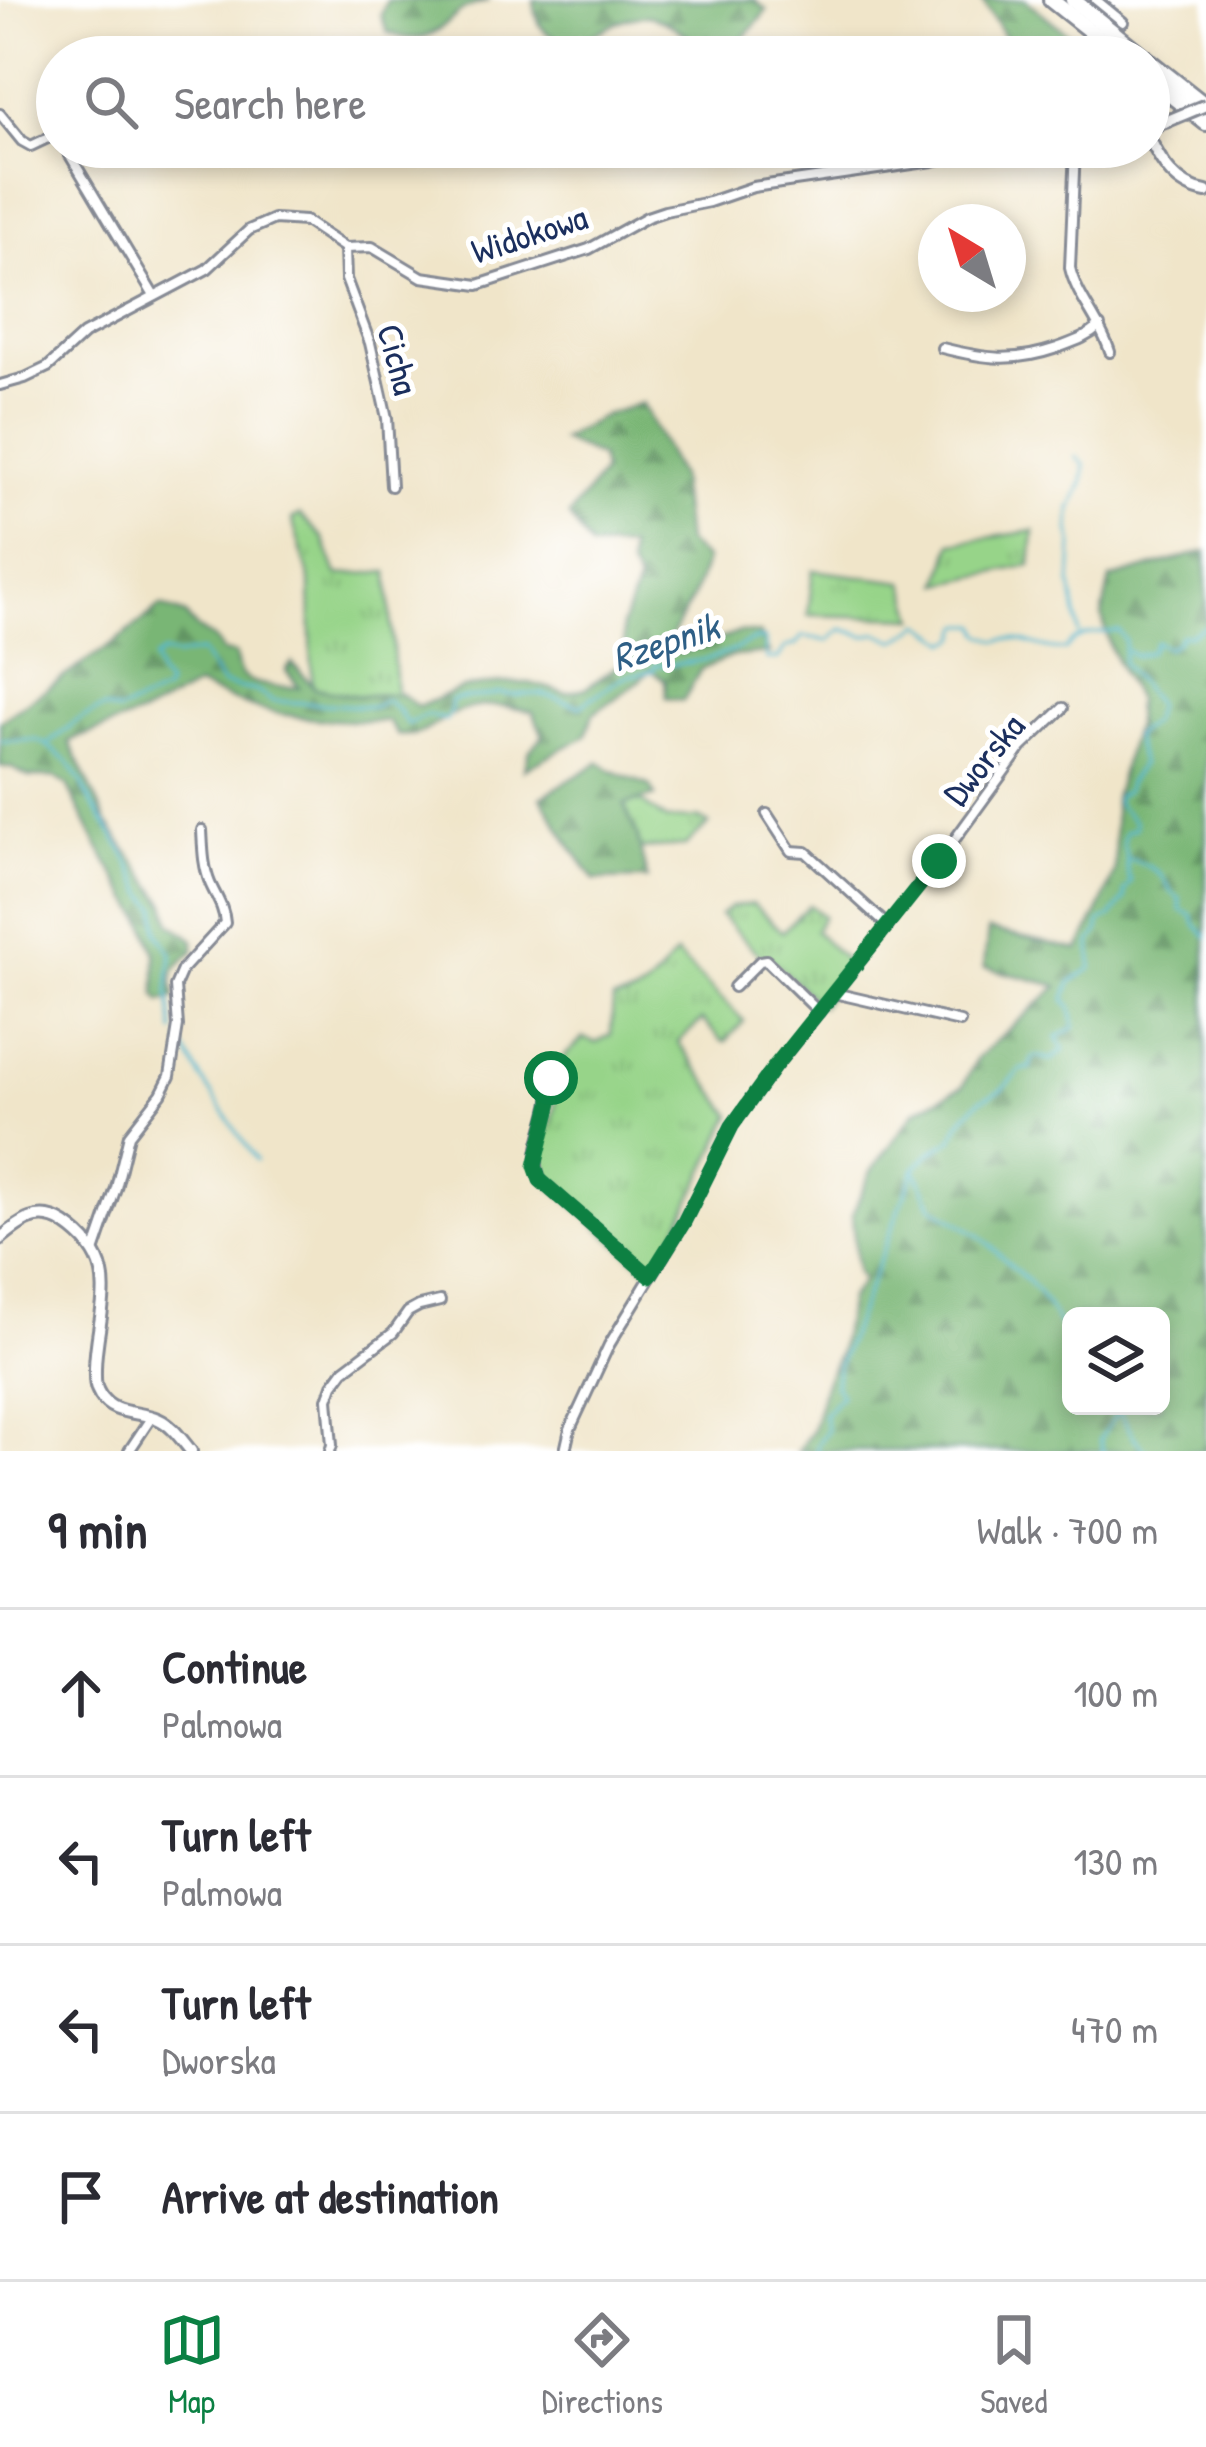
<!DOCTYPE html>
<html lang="en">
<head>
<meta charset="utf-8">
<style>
	:root { --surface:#fff; --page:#f7f7f7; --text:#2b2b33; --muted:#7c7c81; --line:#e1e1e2; --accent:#0b8043 }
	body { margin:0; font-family:"Patrick Hand",sans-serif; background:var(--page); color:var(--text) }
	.controls { position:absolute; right:36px; bottom:36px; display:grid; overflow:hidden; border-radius:18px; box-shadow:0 6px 18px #0003 }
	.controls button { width:108px; height:108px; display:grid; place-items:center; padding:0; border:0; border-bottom:3px solid var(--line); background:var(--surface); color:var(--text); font:60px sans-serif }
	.compass { position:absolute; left:918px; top:204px; width:108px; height:108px; border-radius:50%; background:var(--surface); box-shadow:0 6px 18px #0003; rotate:322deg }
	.stop { position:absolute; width:36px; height:36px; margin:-27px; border:9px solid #0b8043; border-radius:50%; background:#fff }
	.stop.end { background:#0b8043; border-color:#fff; box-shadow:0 3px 12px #0008 }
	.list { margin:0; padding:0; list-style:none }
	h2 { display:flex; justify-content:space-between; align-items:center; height:156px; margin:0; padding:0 48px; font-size:51px }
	h2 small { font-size:39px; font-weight:400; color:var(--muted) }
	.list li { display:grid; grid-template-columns:78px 1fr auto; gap:36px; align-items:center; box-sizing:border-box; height:168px; padding:0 48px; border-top:3px solid var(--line) }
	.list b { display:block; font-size:45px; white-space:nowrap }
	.list p { margin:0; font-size:39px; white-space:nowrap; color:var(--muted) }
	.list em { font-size:39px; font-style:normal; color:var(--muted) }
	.icon { flex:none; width:66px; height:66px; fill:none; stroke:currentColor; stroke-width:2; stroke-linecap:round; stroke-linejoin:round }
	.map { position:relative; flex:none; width:1206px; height:1451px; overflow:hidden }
	.search { position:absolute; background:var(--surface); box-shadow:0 6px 18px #0003; left:36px; right:36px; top:36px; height:132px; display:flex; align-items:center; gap:30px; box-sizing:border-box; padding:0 42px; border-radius:66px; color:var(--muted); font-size:45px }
	.sheet { height:828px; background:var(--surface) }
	nav { display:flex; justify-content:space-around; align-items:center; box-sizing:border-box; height:168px; border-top:3px solid var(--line); background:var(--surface); font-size:33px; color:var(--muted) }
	nav a { display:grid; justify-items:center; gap:6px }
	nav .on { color:var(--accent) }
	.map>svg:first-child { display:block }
	.grass { fill:url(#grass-tufts); stroke:#598274; stroke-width:3 }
	.forest { fill:url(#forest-firs); stroke:#4a726a; stroke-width:3; fill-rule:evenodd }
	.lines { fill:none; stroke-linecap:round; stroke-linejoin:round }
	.stream { stroke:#51b7cf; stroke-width:3 }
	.street-casing { stroke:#868a94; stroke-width:14 }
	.secondary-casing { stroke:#868a94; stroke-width:16 }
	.highway-casing { stroke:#868a94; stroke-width:20 }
	.street { stroke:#fff; stroke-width:8 }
	.secondary { stroke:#fff; stroke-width:10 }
	.highway { stroke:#fff; stroke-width:14 }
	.secondary-bridge-casing { stroke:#868a94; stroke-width:16; stroke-linecap:butt }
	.secondary-bridge { stroke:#fff; stroke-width:10 }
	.route { stroke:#0b8043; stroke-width:15 }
	.labels { text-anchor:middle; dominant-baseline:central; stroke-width:10; stroke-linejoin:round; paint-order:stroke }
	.street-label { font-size:36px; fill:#1b2f5e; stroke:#fff }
	.water-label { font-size:39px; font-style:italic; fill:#2e5f86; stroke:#fff }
</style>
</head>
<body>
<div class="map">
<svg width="1206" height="1451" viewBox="0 0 1206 1451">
	<defs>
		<pattern id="grass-tufts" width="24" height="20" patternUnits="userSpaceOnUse" patternTransform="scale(3)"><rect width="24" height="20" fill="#97d489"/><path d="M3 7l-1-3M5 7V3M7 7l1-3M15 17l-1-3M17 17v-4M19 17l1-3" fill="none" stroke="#82b679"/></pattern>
		<pattern id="forest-firs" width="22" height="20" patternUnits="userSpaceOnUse" patternTransform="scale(3)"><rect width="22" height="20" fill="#79b675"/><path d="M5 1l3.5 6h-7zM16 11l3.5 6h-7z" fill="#629463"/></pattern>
	</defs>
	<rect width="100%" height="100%" fill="#fff"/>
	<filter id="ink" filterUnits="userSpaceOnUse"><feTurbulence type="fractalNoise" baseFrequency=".00833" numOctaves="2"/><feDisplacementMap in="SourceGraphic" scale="24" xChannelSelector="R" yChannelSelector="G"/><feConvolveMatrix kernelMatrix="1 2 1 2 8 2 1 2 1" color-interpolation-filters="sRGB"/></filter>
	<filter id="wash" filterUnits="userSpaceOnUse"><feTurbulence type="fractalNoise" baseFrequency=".004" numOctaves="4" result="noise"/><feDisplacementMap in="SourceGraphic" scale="48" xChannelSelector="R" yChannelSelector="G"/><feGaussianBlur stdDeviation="2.7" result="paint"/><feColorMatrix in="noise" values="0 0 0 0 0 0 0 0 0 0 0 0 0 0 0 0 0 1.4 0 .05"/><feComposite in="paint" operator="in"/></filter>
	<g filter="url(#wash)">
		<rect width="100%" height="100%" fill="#f0e5c9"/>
		<g class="grass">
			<path d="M300 515 323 538 337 575 388 572 396 694 357 696 315 688 312 685 310 580 292 519Z"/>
			<path d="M1034 531 1031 565 940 584 952 543Z"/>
			<path d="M813 570 905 582 916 618 808 615Z"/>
			<path d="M639 800 666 820 698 818 709 824 685 846 640 849 623 804Z"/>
			<path d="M753 904 782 932 809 905 823 916 815 931 851 966 821 1006 769 957 762 958 720 915 731 907Z"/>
			<path d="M676 954 744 1021 726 1041H722L702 1020 678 1042 732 1115 675 1233 651 1271 647 1270 546 1182C527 1155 551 1135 555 1107 557 1094 552 1081 557 1067 562 1055 575 1049 583 1038L596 1043 611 1034 613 1000C651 995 652 980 676 954Z"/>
		</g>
		<g class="forest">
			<path d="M387 0H489C479 4 468 6 460 12 434 34 422 47 387 32L381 15Z"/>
			<path d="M534 0H753L767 10C752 29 741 45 718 56 693 46 673 17 645 16 613 14 586 52 556 38 538 31 536 17 534 0Z"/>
			<path d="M982 0H1026L1097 57H1017Z"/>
			<path d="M642 403 679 477 686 542 706 560 692 599 663 651 682 653 740 632 759 634 769 653 733 656 701 669 683 701 666 698 665 680 650 670 638 682 593 714 586 736 524 769 530 750 543 736 533 712C503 705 478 701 449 716 426 728 426 737 397 735L387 721C352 722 314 720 280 714 251 709 224 697 197 686L144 714 69 741 107 823 166 904 171 923 194 940V951C174 968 169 971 175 997L161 1001 156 994V954L146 926 97 845 67 785 55 777H29L12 768 0 766V721L122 637 161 606 186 615C196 635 215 632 222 652L235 654C237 661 237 668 241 674 249 686 285 688 299 687L286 671 292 663 315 688 357 696 401 694 418 707 463 688 500 683H530L566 693 586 688 618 665 625 653 622 626 638 582 629 566V547L591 548 569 516 603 472 600 457 561 440 605 415Z"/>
			<path d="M1206 551V1451H797L812 1431 825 1382 839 1353 849 1298 860 1285 862 1279 857 1273 852 1215 870 1173 916 1110 962 1087 978 1057 1058 986 984 967 988 930 1079 950 1102 904 1115 870 1114 798 1135 725 1136 700 1110 647 1102 616 1110 579ZM1071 1316H1161V1406H1071Z"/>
			<path d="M600 762 610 770 650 786 655 796 624 805 637 834 647 879 595 880 574 851 541 797Z"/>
		</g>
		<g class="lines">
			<g class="stream">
				<path d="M1076 457 1085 465 1083 483 1071 509 1070 530 1073 543 1071 585 1079 633"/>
				<path d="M1127 651 1135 656 1150 652 1156 642 1168 648 1178 641 1180 635H1189L1206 626"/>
				<path d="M0 741 36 740 47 745 79 719 104 708 119 712 164 692 167 685 159 676 154 659 163 653 176 656 201 652 222 684 256 691 272 701 374 707 386 700 399 711 407 724 427 715 446 720 451 710V701C468 695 483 700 499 693 515 698 525 693 540 694 548 695 569 703 580 706L623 677 653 671 655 665C679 665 705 661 727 653 744 647 745 640 765 639L766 659H778L786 647 795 645 803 636 828 641 842 629 866 636 878 633 896 641 922 624 949 642 958 638 962 625H978L982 634 998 641C1020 633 1043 653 1066 649 1076 632 1100 633 1119 631L1125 641 1123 663 1156 704 1152 721 1134 736 1141 765 1128 783 1126 791 1116 797 1117 804 1135 822V828L1125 832C1120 852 1127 846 1127 861 1128 870 1126 873 1131 882L1124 892 1125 898 1111 917 1100 922 1098 933 1091 943 1092 968 1071 982 1065 999 1071 1007 1075 1027 1057 1037 1064 1050 1051 1060 1037 1056 1032 1058 1030 1068 1020 1070 1002 1090 980 1100 960 1122 952 1140 930 1153 915 1169 837 1369 835 1386 841 1395 824 1415 827 1430 817 1445V1451"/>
				<path d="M48 746 67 761 81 781 92 804 124 852 145 894 157 908 158 932 172 954 168 991 174 1032"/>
				<path d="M1129 859C1139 862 1155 868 1162 877 1170 887 1167 890 1180 899L1181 910 1192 915 1195 924 1206 936"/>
				<path d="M180 1040 203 1081 256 1160"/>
				<path d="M915 1169 932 1206 981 1237 1035 1288 1071 1341"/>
				<path d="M1116 1406 1133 1436 1146 1451"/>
				<path d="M1103 1451 1100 1439 1118 1411"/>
			</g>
		</g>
	</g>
	<g filter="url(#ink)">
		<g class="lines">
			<defs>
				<g id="street">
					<path d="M1096 0 1123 22"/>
					<path d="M0 114 22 141 31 146 52 136 57 138"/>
					<path d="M65 147 154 296"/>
					<path d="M1075 147 1070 268C1077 298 1101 322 1110 352"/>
					<path d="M345 248 346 279 370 343 387 418 391 486"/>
					<path d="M942 348C986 359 1013 363 1057 348 1073 342 1087 338 1100 326"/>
					<path d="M0 385 25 378 48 367 84 334 207 269 249 230 274 219 305 221 345 248 372 247 422 277 478 285 589 249 647 217 665 211 709 202 753 187 933 161 988 147"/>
					<path d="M767 814 791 851 806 852 888 926"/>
					<path d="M734 987 760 961 766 960 819 1012"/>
					<path d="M834 993 960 1022"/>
					<path d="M547 1070C562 1109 526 1143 540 1180L650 1276"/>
					<path d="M94 1252 116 1188 129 1135 161 1094 170 1076 178 1026 175 986 182 970 225 923C224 907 216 897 210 883 203 866 203 848 202 830"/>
					<path d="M129 1451 151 1418"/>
					<path d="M330 1451 332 1445 328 1399 333 1385 344 1370 393 1333 408 1312 419 1306 440 1301"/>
					<path d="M565 1451 570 1429 609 1345 684 1222 732 1126 774 1068 939 861 1022 747 1063 708"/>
				</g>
				<g id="secondary">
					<path d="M1149 128 1165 122"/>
					<path d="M1149 137C1161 163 1176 187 1206 192"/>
					<path d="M0 1239C20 1222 39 1207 65 1224 127 1266 96 1310 95 1368 95 1378 94 1386 100 1395 113 1416 137 1410 158 1419 172 1425 181 1439 191 1451"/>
				</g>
				<g id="highway">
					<path d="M1051 0 1123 57"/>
					<path d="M1073 0 1144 57"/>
					<path d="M1149 61 1206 106"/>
					<path d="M1149 78 1206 123"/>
				</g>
			</defs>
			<use href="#street" class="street-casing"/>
			<use href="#secondary" class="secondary-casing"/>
			<use href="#highway" class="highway-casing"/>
			<use href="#street" class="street"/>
			<use href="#secondary" class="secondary"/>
			<use href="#highway" class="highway"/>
			<defs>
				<path id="secondary-bridge" d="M1165 122 1206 105"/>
			</defs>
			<use href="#secondary-bridge" class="secondary-bridge-casing"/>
			<use href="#secondary-bridge" class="secondary-bridge"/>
		</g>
	</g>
	<g class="lines" filter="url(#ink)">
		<path class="route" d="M551 1078V1103L535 1166 540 1180 650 1276 684 1222 732 1126 775 1066 939 861"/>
	</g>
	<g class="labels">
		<g class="street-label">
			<text transform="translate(529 233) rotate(-18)">Widokowa</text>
			<text transform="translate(399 359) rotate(75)">Cicha</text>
			<text transform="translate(983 759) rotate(-51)">Dworska</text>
		</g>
		<g class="water-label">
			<text transform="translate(665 641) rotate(-18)">Rzepnik</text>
		</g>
	</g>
</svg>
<div class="controls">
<button><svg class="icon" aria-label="layers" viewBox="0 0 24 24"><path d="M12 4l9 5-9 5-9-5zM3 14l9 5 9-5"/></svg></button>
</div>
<svg class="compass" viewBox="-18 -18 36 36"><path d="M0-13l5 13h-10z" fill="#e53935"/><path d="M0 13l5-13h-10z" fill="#7c7c81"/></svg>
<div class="stop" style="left:551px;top:1078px"></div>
<div class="stop end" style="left:939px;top:861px"></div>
<div class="search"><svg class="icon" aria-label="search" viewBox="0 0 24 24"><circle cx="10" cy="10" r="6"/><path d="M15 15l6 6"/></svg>Search here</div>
</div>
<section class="sheet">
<h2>9 min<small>Walk · 700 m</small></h2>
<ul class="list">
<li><svg class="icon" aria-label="ahead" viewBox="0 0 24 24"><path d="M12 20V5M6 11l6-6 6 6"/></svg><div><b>Continue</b><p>Palmowa</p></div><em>100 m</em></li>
<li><svg class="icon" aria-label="left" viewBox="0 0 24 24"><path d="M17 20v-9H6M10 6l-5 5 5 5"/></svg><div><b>Turn left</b><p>Palmowa</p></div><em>130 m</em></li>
<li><svg class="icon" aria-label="left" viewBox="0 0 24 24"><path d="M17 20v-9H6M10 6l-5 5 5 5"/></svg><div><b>Turn left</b><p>Dworska</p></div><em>470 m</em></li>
<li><svg class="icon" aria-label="arrive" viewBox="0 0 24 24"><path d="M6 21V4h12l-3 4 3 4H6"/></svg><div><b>Arrive at destination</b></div></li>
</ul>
</section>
<nav>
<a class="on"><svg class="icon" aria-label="map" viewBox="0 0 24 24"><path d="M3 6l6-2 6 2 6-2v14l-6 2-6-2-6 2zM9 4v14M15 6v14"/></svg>Map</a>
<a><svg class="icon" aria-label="directions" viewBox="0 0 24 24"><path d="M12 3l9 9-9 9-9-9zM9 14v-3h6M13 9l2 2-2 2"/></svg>Directions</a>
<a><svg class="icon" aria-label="saved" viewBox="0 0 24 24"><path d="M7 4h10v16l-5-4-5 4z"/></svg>Saved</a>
</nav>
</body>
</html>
